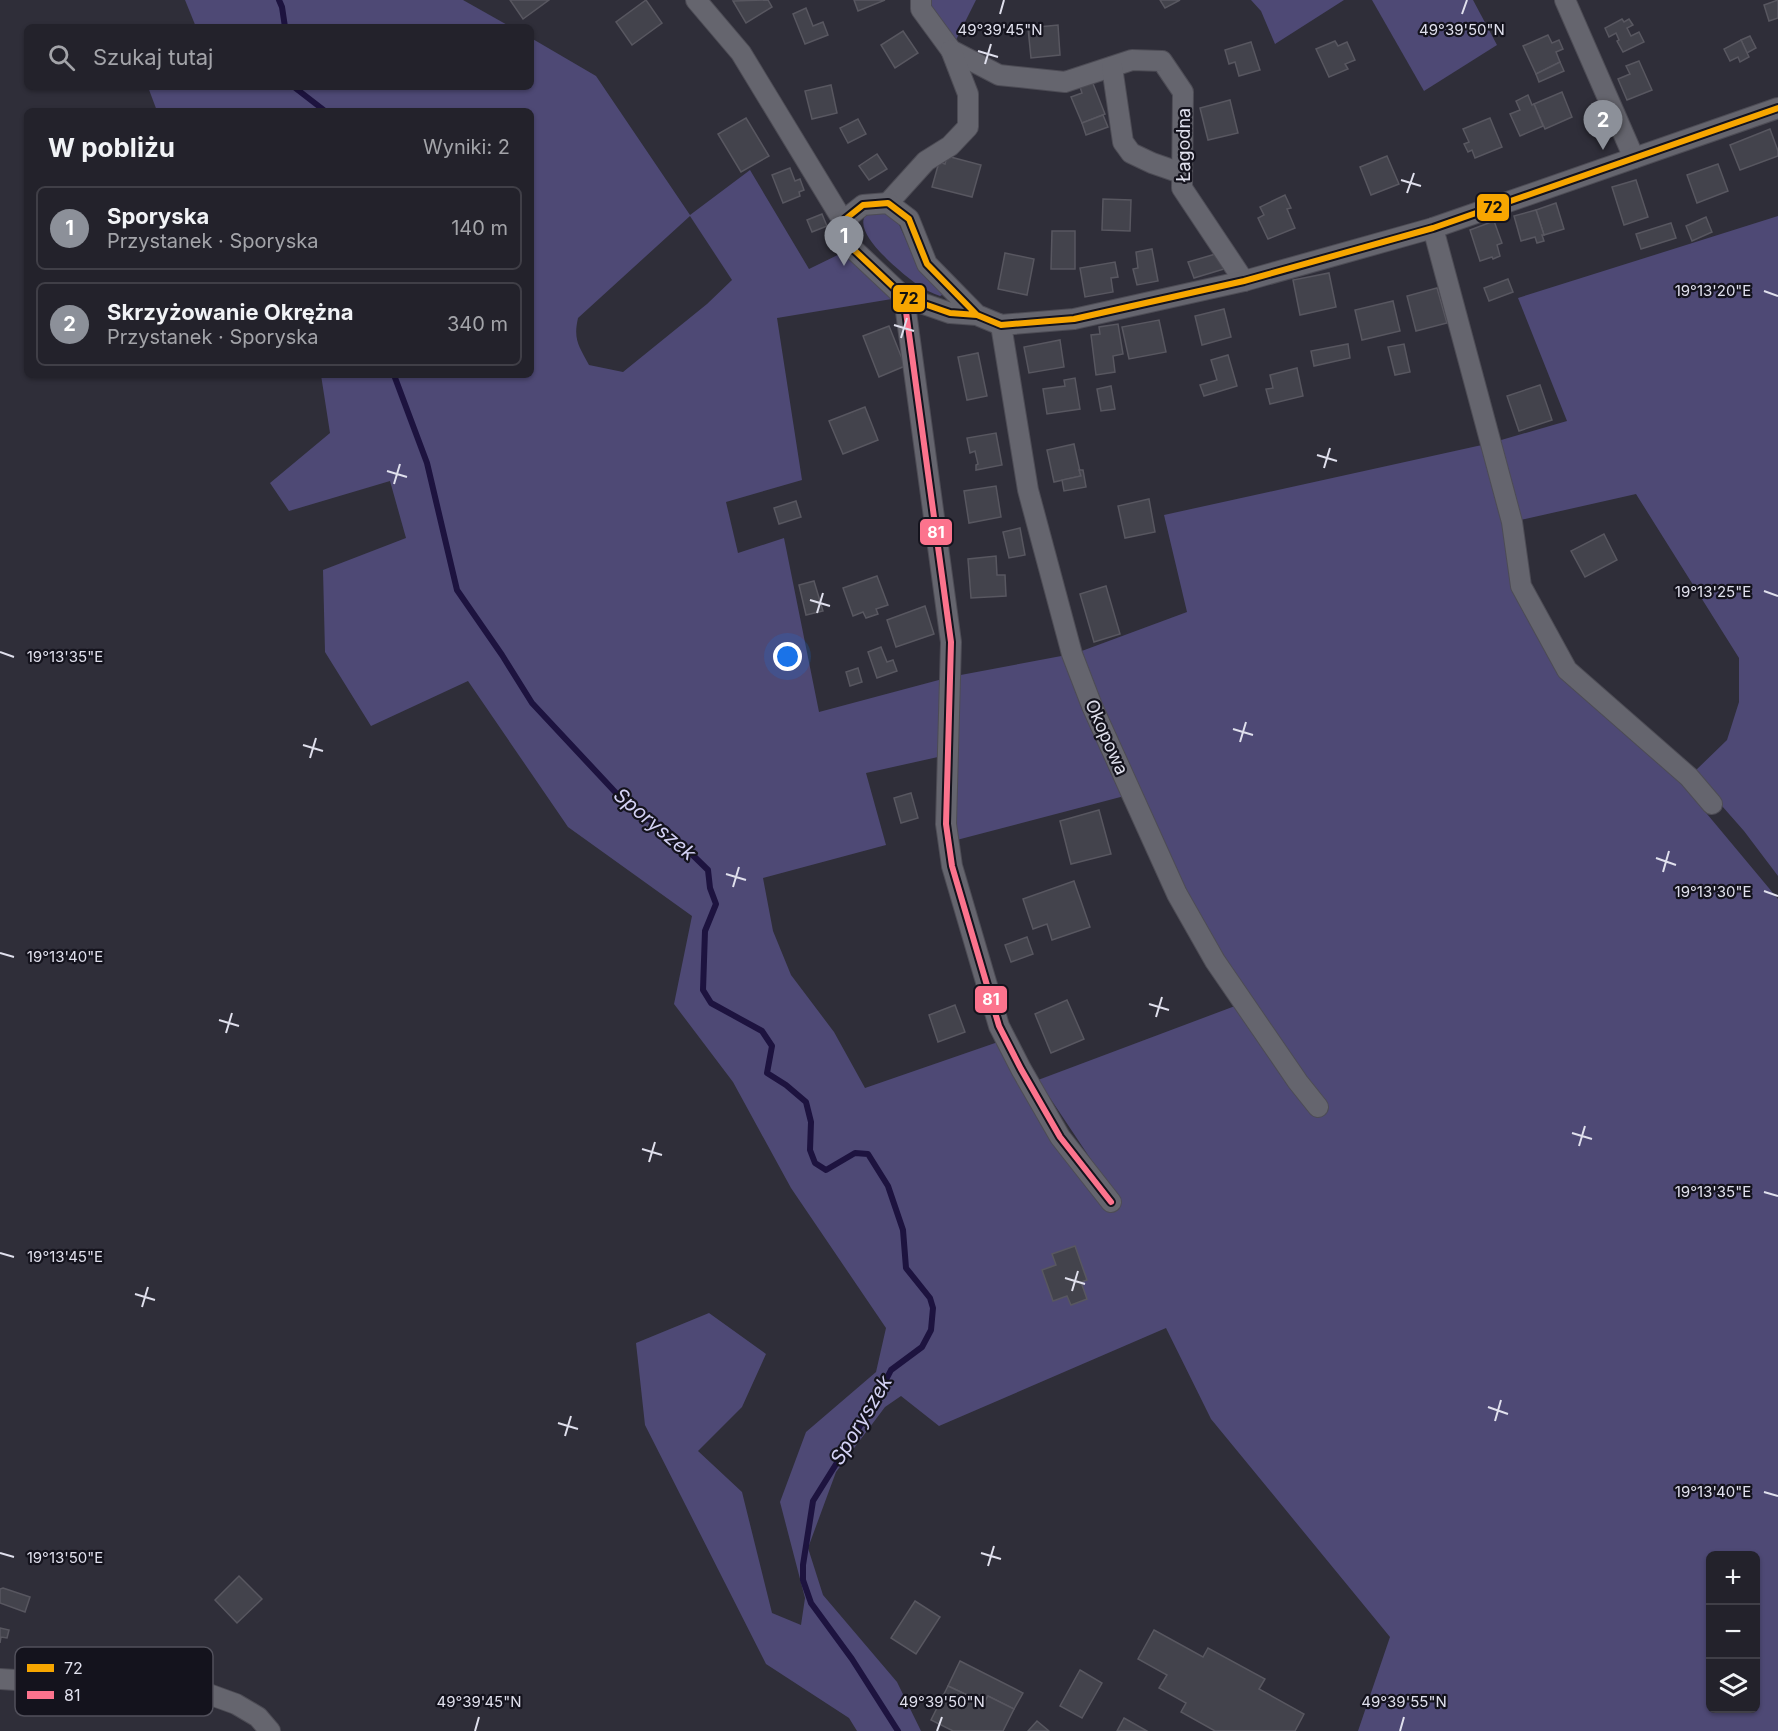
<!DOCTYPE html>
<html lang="pl">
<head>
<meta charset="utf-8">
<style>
	:root { --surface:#23222b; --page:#2b2a33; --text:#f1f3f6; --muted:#a3a4a9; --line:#403f47; --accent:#8c9099 }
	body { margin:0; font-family:Inter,sans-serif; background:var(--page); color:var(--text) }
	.controls { position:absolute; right:18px; bottom:18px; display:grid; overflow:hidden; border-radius:9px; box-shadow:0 2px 4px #0004 }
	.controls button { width:54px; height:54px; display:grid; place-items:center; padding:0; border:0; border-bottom:2px solid var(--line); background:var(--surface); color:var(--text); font:30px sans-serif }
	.you { position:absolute; left:788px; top:657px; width:21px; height:21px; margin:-15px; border:4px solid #fff; border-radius:50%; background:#1a73e8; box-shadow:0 0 0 9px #1a73e833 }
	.badge { display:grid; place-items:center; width:39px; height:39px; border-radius:50%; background:var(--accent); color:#fff; font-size:20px; font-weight:700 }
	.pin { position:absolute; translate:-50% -50px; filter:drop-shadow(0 2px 3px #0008) }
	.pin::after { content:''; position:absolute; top:32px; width:21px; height:18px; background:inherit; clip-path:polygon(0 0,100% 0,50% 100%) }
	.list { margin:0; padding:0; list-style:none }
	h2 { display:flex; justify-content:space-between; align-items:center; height:78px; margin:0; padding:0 24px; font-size:26px }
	h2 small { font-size:20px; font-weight:400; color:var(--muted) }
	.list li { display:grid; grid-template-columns:39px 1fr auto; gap:18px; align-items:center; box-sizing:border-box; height:84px; margin:0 12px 12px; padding:0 12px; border:2px solid var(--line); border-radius:9px }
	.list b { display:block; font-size:22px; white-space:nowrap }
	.list p { margin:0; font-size:20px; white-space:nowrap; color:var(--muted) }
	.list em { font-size:20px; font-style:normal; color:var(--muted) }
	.icon { flex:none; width:33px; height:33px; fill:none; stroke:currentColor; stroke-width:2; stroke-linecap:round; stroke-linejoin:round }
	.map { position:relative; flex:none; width:1778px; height:1731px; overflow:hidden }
	.search { position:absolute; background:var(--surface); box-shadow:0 2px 4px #0004; left:24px; top:24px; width:510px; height:66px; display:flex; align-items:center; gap:15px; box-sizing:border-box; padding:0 21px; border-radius:9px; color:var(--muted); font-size:22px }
	.panel { position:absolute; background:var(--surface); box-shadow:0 2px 4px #0004; left:24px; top:108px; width:510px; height:270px; border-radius:9px }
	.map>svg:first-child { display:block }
	.green { fill:#4e4975; fill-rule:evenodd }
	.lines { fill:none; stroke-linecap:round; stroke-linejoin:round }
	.stream { stroke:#1d133f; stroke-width:6 }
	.building { fill:#43434c; stroke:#585760; stroke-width:1.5 }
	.minor-casing { stroke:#4d4c55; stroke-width:22 }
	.minor { stroke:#65656e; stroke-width:20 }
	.bus-1-casing { stroke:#14131d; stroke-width:10 }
	.bus-2-casing { stroke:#14131d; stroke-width:10 }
	.bus-1 { stroke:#f7a600; stroke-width:6 }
	.bus-2 { stroke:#fc738d; stroke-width:6 }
	.ticks { fill:none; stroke:#e0e0ed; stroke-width:2 }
	.labels { text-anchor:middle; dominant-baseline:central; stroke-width:4.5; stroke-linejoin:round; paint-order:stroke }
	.street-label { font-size:18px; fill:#e0e0ed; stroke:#14131d }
	.water-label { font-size:20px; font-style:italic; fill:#d4d2f5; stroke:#14131d }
	.key { fill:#14131d; stroke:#51505b; stroke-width:1.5 }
	.key-label { font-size:16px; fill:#e0e0ed }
	.ticks-label { font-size:15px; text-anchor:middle; fill:#e0e0ed; stroke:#14131d; stroke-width:4.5; stroke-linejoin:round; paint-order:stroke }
	.line-badge { stroke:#14131d; stroke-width:2 }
	.badge-label { font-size:16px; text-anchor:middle; font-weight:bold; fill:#fff }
	.pale-badge-label { font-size:16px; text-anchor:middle; font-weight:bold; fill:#111 }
</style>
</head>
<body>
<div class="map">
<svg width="1778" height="1731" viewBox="0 0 1778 1731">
	<rect width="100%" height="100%" fill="#2f2e39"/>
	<g class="green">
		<path d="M185 0H463L511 27H196Z"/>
		<path d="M921 0H976L951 50Z"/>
		<path d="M1251 0H1344L1275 44 1261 11Z"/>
		<path d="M1372 0H1473L1497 45 1424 91Z"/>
		<path d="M531 38 596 76 690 215 750 170 809 269 852 248 904 297 777 318 802 480 726 502 738 553 784 538 819 712 950 677 1072 654 1132 794 949 842 947 755 866 773 886 845 763 878 773 931 791 975 834 1032 865 1088 998 1042 1111 1202 1116 1211 1120 1203 1038 1080 1235 1006 1221 959 1184 893 1099 704 1079 652 1187 612 1164 515 1491 443 1567 421 1518 298 1778 216V876L1744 831 1693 773 1727 740 1739 702V658L1636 494 1512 522 1518 557 1559 671 1682 784 1778 899V1731H1358L1390 1637 1211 1419 1166 1328 939 1426 901 1396 885 1407 836 1472 808 1548 823 1595 897 1682 921 1731H857L849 1718 766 1664 645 1425 636 1343 709 1313 766 1354 742 1407 698 1451 742 1492 772 1613 801 1625 805 1598 780 1502 806 1432 876 1372 886 1328 791 1188 733 1082 674 1004 692 916 568 827 468 681 371 726 325 652 323 570 406 538 390 481 289 511 270 483 330 433 321 375H531V111H157L148 87H531ZM690 216 732 280 707 304 623 372 589 365C579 346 573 340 578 318ZM1710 1556H1756V1708H1710Z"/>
		<path d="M870 212C881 213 889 213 897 220L918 267 944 294 940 296C932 293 925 290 918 285 905 276 843 227 870 212Z"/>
	</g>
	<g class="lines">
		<g class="stream">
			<path d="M279 0 282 7 285 27"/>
			<path d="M294 87 325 111"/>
			<path d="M394 375 427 463 457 590 502 655 532 703 631 809 666 829 708 870 710 888 716 904 705 931 703 990 711 1003 762 1031 772 1046 767 1073 786 1085 806 1102 811 1122 810 1150 815 1163 826 1170 855 1153 868 1154 888 1186 903 1230 906 1268 930 1298 933 1308 931 1330 922 1347 891 1370 873 1405 813 1501 803 1565V1580L811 1603 852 1659 898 1731"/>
		</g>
	</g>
	<g class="building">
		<path d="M510 0H549L523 19Z"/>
		<path d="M646 0 662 23 632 45 616 22Z"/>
		<path d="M768 0 772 7 746 23 733 1Z"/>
		<path d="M854 0H885L858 11Z"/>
		<path d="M1160 0H1180L1165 8Z"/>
		<path d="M1778 0V18L1769 21 1764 5Z"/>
		<path d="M806 8 813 26 823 22 828 35 805 44 793 14Z"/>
		<path d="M1622 19 1624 22 1629 19 1633 25 1627 28 1631 36 1639 32 1644 42 1623 52 1617 41 1619 40 1616 33 1609 37 1605 28Z"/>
		<path d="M1058 25 1060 55 1031 58 1028 28Z"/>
		<path d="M903 31 918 53 895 68 881 45Z"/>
		<path d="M1548 35 1552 43 1559 40 1563 49 1556 52 1560 62 1536 74 1523 46Z"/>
		<path d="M1750 36 1756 48 1747 53 1741 40Z"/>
		<path d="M1741 40 1749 57 1740 62 1738 57 1730 61 1724 49Z"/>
		<path d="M1335 41 1338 46 1347 42 1355 60 1345 64 1348 69 1329 77 1316 49Z"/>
		<path d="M1251 42 1260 70 1239 76 1235 62 1229 64 1225 50Z"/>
		<path d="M1639 61 1652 90 1627 100 1618 79 1630 74 1626 66Z"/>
		<path d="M1560 62 1564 71 1539 82 1536 74Z"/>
		<path d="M1092 81 1105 114 1082 123 1071 97 1082 93 1080 87Z"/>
		<path d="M831 85 837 113 812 119 805 91Z"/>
		<path d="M1562 92 1572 117 1545 129 1534 104Z"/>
		<path d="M1528 95 1532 105 1534 104 1543 126 1520 136 1510 114 1520 110 1516 101Z"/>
		<path d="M1230 100 1238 133 1208 140 1200 108Z"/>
		<path d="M1103 115 1108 127 1086 135 1082 123Z"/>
		<path d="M746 118 769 156 741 172 718 134Z"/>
		<path d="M1490 118 1502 147 1475 158 1472 150 1468 152 1464 144 1469 142 1463 129Z"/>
		<path d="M858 119 866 134 848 143 840 128Z"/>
		<path d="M1770 129 1778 151V156L1740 170 1730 145Z"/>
		<path d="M877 154 887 169 869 180 859 166Z"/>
		<path d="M947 156 981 165 972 197 932 187 939 162 945 164Z"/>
		<path d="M1387 156 1399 184 1371 195 1360 167Z"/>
		<path d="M1718 164 1728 191 1697 203 1687 175Z"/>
		<path d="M790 168 795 181 800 179 804 190 799 192 800 196 783 203 772 175Z"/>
		<path d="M1636 180 1648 217 1624 225 1612 187Z"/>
		<path d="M1285 195 1291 208 1287 209 1295 228 1268 239 1258 218 1264 215 1260 207Z"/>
		<path d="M1103 199 1131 200 1130 231 1102 230Z"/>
		<path d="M1556 203 1564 229 1544 235 1536 210Z"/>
		<path d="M1536 210 1544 235H1542L1544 241 1537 243 1535 237 1521 241 1514 216Z"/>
		<path d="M822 214 827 226 812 232 807 220Z"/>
		<path d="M1706 217 1712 232 1692 241 1686 226Z"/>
		<path d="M1494 221 1502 243 1497 245 1500 256 1493 259 1492 257 1480 261 1470 230Z"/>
		<path d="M1671 223 1676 238 1641 249 1636 234Z"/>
		<path d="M1052 231H1075V269H1051Z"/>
		<path d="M1152 249 1158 281 1137 285 1133 269 1138 268 1136 252Z"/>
		<path d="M1005 253 1034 259 1027 295 998 289Z"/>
		<path d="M1219 253 1224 269 1194 278 1188 262Z"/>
		<path d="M1115 262 1118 277 1111 278 1113 292 1085 297 1080 268Z"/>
		<path d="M1329 273 1336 307 1300 315 1293 280Z"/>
		<path d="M1508 279 1513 292 1489 301 1484 288Z"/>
		<path d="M1437 288 1447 323 1416 331 1407 296Z"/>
		<path d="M1393 301 1400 331 1362 340 1355 310Z"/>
		<path d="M1224 309 1231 337 1202 345 1195 316Z"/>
		<path d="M1159 320 1166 352 1129 359 1122 327Z"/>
		<path d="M1118 324 1123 354 1113 356 1115 372 1096 375 1091 335 1100 334 1099 327Z"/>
		<path d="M889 326 905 366 879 377 863 336Z"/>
		<path d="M1060 340 1064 367 1029 373 1024 347Z"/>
		<path d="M1348 344 1350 358 1314 366 1311 351Z"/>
		<path d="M1404 344 1410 372 1395 375 1388 347Z"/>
		<path d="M978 353 987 396 967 400 958 357Z"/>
		<path d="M1228 355 1237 386 1204 396 1200 385 1217 380 1211 360Z"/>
		<path d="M1297 368 1303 396 1270 404 1266 389 1273 388 1270 375Z"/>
		<path d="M1075 378 1080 409 1047 414 1043 389 1065 386 1064 380Z"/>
		<path d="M1540 385 1552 420 1519 431 1507 396Z"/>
		<path d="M1111 386 1115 409 1101 411 1097 389Z"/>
		<path d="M865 407 878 440 843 454 829 421Z"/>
		<path d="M996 433 1002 465 976 470V465L978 464 975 451 970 453 967 438Z"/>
		<path d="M1074 444 1081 476 1054 482 1047 450Z"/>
		<path d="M1079 470H1083L1086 487 1064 491 1062 480 1081 476Z"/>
		<path d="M996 486 1001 517 969 523 964 491Z"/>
		<path d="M1149 499 1155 532 1125 538 1118 506Z"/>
		<path d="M796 501 801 517 779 524 774 508Z"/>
		<path d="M1020 528 1025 555 1009 558 1003 532Z"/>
		<path d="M1604 534 1617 560 1585 577 1571 551Z"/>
		<path d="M996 556 997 575H1005L1006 596 971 598 968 559Z"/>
		<path d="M877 576 888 605 876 609 878 614 866 618 863 612 853 616 843 588Z"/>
		<path d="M814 581 823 611 806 615 799 585Z"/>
		<path d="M1106 586 1120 634 1094 642 1080 594Z"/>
		<path d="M925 606 934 634 896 647 887 620Z"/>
		<path d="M881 647 887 662 893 660 897 671 877 678 868 652Z"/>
		<path d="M858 668 862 682 850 686 846 672Z"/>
		<path d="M911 793 918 818 901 823 894 798Z"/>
		<path d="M1099 810 1111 854 1071 864 1060 821Z"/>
		<path d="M1074 881 1090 927 1052 940 1047 924 1033 929 1023 899Z"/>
		<path d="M1027 937 1033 954 1011 962 1005 945Z"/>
		<path d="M1067 1000 1084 1039 1051 1053 1035 1014Z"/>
		<path d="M955 1005 965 1032 938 1042 929 1015Z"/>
		<path d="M1075 1246 1087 1280 1081 1282 1087 1299 1071 1305 1067 1296 1053 1301 1042 1270 1056 1265 1052 1254Z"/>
		<path d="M239 1576 262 1599 237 1623 215 1600Z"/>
		<path d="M3 1588 30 1597 25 1612 0 1603V1589Z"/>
		<path d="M915 1601 940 1617 916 1654 891 1638Z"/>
		<path d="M0 1628 9 1630 7 1638 1 1637 0 1643Z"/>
		<path d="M1154 1630 1203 1657 1208 1648 1265 1679 1259 1689 1304 1714 1295 1731H1215L1181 1712 1186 1703 1159 1688 1167 1675 1138 1659Z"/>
		<path d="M960 1661 1023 1693 1014 1709 988 1696 984 1703 948 1686Z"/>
		<path d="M1080 1670 1102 1683 1082 1718 1060 1706Z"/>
		<path d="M948 1686 984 1703 988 1696 1014 1709 1003 1731H953L931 1720Z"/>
		<path d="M1124 1718 1147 1731H1117Z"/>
		<path d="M1037 1721 1049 1731H1028Z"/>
	</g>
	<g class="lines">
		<defs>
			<g id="minor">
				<path d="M696 0 741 53 843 221"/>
				<path d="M921 0V9L951 50 999 75 1065 82 1132 60 1162 61 1183 92 1182 188 1244 281"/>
				<path d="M1565 0 1634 158"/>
				<path d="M1112 67 1123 142 1131 153 1152 163 1181 173"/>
				<path d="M888 203 926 161 950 146 968 127V94L951 50"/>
				<path d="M1433 228 1512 522 1521 586 1567 670 1689 777 1712 804"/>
				<path d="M904 297 951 642 946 824 952 866 999 1026 1021 1069 1060 1137 1111 1202"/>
				<path d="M977 315 927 264 909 219 888 203 863 205 843 221 852 248 904 297 950 313 977 315 1001 325 1074 319 1244 281 1433 228 1778 108"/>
				<path d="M1001 325 1028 490 1072 654 1092 706 1177 894 1215 961 1298 1082 1318 1107"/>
				<path d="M0 1679 203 1692 236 1704 258 1717 270 1731"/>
			</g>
		</defs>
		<use href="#minor" class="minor-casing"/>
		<use href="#minor" class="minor"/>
		<defs>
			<path id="bus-1" d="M977 315 927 264 909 219 888 203 863 205 843 221 852 248 904 297 950 313 977 315 1001 325 1074 319 1244 281 1433 228 1778 108"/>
			<path id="bus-2" d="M904 297 951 642 946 824 952 866 999 1026 1021 1069 1060 1137 1111 1202"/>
		</defs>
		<use href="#bus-1" class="bus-1-casing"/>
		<use href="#bus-2" class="bus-2-casing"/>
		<use href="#bus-1" class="bus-1"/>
		<use href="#bus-2" class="bus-2"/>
	</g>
	<path class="ticks" d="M1000 14 1004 0M1462 14 1467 0M978 51 998 57M985 64 991 44M1401 180 1421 186M1407 193 1414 173M1764 291 1778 296M894 325 914 331M901 338 907 318M1317 455 1337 461M1324 468 1330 448M387 471 407 477M394 484 400 464M1764 591 1778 596M810 600 830 606M817 613 823 593M0 652 14 657M1233 729 1253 735M1240 742 1246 722M303 745 323 751M310 758 316 738M1656 858 1676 865M1663 872 1669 851M726 874 746 880M733 887 739 867M1764 891 1778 896M0 953 14 957M1149 1004 1169 1010M1156 1017 1162 997M219 1020 239 1026M226 1033 232 1013M1572 1133 1592 1139M1579 1146 1585 1126M642 1149 662 1155M649 1162 655 1142M1764 1192 1778 1196M0 1253 14 1257M1065 1278 1085 1284M1072 1291 1078 1271M135 1294 155 1300M142 1307 148 1287M1488 1407 1508 1414M1495 1421 1501 1400M558 1423 578 1429M565 1436 571 1416M1764 1492 1778 1496M0 1553 14 1557M981 1553 1001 1559M988 1566 994 1546M475 1731 479 1717M937 1731 942 1717M1400 1731 1404 1717"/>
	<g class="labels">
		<g class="street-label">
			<text transform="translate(1183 145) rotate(-90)">Łagodna</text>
			<text transform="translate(1107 737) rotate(66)">Okopowa</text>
		</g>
		<g class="water-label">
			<text transform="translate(655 824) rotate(40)">Sporyszek</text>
			<text transform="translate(861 1420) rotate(-59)">Sporyszek</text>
		</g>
	</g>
	<rect x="15" y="1647" width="198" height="69" rx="9" class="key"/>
	<rect x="27" y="1664" width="27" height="8" fill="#f7a600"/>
	<rect x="27" y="1691" width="27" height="8" fill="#fc738d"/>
	<g class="key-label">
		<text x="64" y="1674">72</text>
		<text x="64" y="1701">81</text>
	</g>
	<g class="ticks-label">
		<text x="1000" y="35">49°39'45"N</text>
		<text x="1462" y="35">49°39'50"N</text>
		<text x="1713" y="296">19°13'20"E</text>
		<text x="1713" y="597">19°13'25"E</text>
		<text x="65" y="662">19°13'35"E</text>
		<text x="1713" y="897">19°13'30"E</text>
		<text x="65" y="962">19°13'40"E</text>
		<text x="1713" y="1197">19°13'35"E</text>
		<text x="65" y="1262">19°13'45"E</text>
		<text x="1713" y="1497">19°13'40"E</text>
		<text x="65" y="1563">19°13'50"E</text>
		<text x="479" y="1707">49°39'45"N</text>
		<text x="942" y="1707">49°39'50"N</text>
		<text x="1404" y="1707">49°39'55"N</text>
	</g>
	<g class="line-badge">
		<rect x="1476" y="193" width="34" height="29" rx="6" fill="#f7a600"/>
		<rect x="892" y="284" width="34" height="29" rx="6" fill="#f7a600"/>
		<rect x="919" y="518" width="34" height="28" rx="6" fill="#fc738d"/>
		<rect x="974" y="985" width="34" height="29" rx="6" fill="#fc738d"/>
	</g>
	<g class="badge-label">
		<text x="936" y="538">81</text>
		<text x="991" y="1005">81</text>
	</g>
	<g class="pale-badge-label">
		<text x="1493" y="213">72</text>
		<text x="909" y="304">72</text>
	</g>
</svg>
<div class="controls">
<button>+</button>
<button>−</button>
<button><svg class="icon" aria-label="layers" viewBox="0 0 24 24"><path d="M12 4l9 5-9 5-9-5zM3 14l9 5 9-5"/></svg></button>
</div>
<div class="you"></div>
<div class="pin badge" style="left:844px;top:266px">1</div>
<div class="pin badge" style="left:1603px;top:150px">2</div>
<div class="search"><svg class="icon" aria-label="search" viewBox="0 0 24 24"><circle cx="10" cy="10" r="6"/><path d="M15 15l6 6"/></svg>Szukaj tutaj</div>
<section class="panel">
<h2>W pobliżu<small>Wyniki: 2</small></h2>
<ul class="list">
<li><span class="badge">1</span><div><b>Sporyska</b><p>Przystanek · Sporyska</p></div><em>140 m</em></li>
<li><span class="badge">2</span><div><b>Skrzyżowanie Okrężna</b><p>Przystanek · Sporyska</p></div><em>340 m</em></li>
</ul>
</section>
</div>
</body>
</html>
